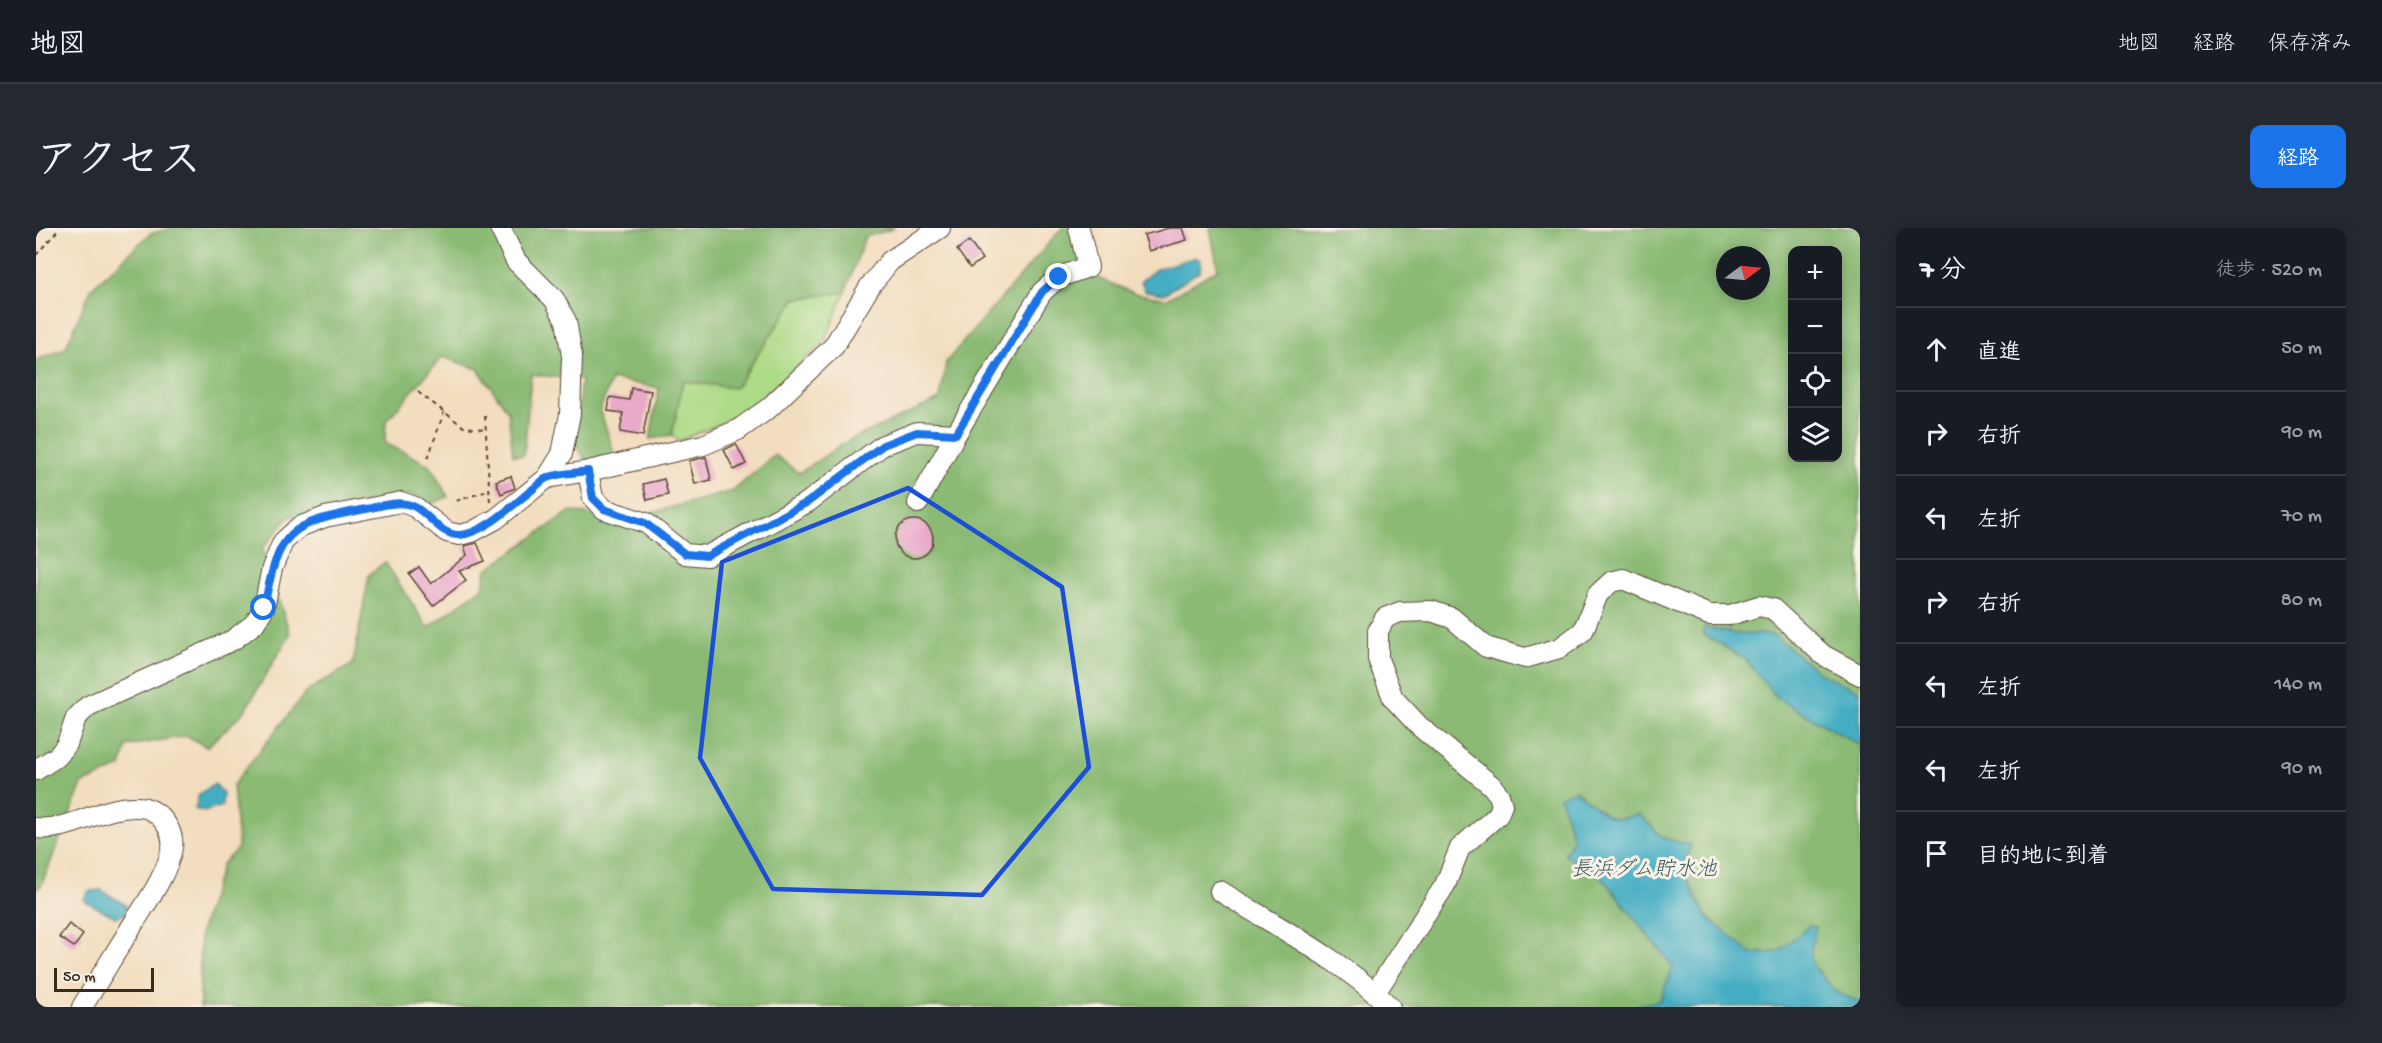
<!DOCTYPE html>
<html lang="ja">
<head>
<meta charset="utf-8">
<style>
	:root { --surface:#171b24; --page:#242831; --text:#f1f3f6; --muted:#9ea1a6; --line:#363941; --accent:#1a73e8 }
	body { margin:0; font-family:"Gochi Hand","Klee One",sans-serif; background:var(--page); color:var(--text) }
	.controls { position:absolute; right:18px; top:18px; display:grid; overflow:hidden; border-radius:12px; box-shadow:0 3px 15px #0003 }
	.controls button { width:54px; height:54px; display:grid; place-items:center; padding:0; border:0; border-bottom:2px solid var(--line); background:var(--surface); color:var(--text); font:30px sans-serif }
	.compass { position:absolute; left:1680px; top:18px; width:54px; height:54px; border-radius:50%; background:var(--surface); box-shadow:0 3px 15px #0003; rotate:74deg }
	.scale { position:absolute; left:18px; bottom:15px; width:100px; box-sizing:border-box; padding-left:6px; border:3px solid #3b2a1e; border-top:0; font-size:16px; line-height:21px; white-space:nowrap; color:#3b2a1e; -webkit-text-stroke:4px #f7f3e8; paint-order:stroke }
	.stop { position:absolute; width:18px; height:18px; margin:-14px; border:4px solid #1a73e8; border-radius:50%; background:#fff }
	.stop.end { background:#1a73e8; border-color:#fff; box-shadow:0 2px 6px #0008 }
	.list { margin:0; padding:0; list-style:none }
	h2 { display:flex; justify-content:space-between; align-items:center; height:78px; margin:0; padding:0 24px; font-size:26px }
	h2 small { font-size:20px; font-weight:400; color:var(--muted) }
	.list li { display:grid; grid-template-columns:39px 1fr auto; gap:18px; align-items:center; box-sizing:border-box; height:84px; padding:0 24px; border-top:2px solid var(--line) }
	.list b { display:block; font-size:22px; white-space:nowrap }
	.list em { font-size:20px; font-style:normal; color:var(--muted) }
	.icon { flex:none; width:33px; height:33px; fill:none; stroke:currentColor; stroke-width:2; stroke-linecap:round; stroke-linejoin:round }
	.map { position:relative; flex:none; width:1824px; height:779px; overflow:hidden; border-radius:12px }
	header { display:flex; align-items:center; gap:36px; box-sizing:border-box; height:84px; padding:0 30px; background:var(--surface); border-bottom:2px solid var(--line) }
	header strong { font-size:28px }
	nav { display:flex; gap:33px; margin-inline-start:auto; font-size:21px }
	.intro { display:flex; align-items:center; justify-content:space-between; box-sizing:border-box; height:144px; padding:0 36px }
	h1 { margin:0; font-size:42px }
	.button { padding:15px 27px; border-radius:12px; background:var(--accent); color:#fff; font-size:21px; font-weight:700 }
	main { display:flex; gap:36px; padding:0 36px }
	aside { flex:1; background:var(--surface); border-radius:12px; box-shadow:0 3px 15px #0003 }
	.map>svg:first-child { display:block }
	.green { fill:#adda86; stroke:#748252; stroke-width:1.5 }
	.forest { fill:#8aba73; stroke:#627248; stroke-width:1.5; fill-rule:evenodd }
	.water { fill:#44adc3; stroke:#406c70; stroke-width:1.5 }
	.building { fill:#e9a9c9 }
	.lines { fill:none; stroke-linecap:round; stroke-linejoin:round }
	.minor-casing { stroke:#574536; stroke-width:22 }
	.path { stroke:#574536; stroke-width:2; stroke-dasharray:4.5 4.5; stroke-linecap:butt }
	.minor { stroke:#fff; stroke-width:20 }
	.route { stroke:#1a73e8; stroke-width:8 }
	.marked { fill:none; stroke:#1d4ed8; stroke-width:4.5; stroke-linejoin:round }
	.labels { text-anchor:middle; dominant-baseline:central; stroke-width:6; stroke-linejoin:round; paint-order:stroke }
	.water-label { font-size:21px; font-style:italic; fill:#3e5858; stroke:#f7f3e8 }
</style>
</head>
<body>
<header>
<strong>地図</strong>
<nav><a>地図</a><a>経路</a><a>保存済み</a></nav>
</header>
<div class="intro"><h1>アクセス</h1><a class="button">経路</a></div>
<main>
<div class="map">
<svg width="1824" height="779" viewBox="0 0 1824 779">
	<rect width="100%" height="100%" fill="#f7f3e8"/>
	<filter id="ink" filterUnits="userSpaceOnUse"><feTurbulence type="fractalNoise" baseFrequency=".0167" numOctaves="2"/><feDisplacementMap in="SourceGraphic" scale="12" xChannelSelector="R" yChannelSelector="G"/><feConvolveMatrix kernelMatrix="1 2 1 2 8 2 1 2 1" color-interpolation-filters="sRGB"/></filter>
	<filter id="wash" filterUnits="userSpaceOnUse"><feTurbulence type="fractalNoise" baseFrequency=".008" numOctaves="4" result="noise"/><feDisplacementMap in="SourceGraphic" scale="24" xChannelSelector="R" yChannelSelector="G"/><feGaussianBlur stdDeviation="1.35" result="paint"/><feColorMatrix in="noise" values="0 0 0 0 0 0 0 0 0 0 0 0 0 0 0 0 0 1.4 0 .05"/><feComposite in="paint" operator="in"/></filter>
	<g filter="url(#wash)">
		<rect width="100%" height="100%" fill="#f3ddbf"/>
		<path class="green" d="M809 64 788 115 706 187 642 213 636 207 647 153 699 160 759 71Z"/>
		<g class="forest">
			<path d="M137 0H859L829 9 809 64 759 71 699 160 647 153 636 207 614 211 623 160 576 151 564 182 579 228 551 234 539 215 545 152 495 146 488 227H477L472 183 442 141 406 129 350 193 349 215 394 237 412 269 395 276 375 267 253 289 226 321 254 406 208 484 171 519 151 508 91 518 85 539 46 556 5 658 0 661V132L29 121 55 61 114 6Z"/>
			<path d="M1026 0H1032L1059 49 1098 65 1131 71 1182 41 1174 0H1824V463L1786 447 1736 406H1699L1668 399 1667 406 1709 431 1742 471 1824 517V774L1801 765 1775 736 1773 698 1742 724 1716 726 1670 688 1646 639 1655 617 1627 610 1603 586 1584 591 1571 588 1539 562 1524 570 1537 611 1529 627 1566 649 1637 739 1624 772 1598 779H164V705L186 636 202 620 197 557 271 463 317 436 333 347 349 334 392 400 447 359 450 342 535 283 585 293 697 263 739 227 763 245 812 213 904 171 910 134ZM1756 22H1802V230H1756ZM1689 27H1725V63H1689Z"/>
		</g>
		<g class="water">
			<path d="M1160 29 1165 33 1164 43 1128 66 1109 63 1105 53 1120 41Z"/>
			<path d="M1668 399 1699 406H1736L1786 447 1824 463V517L1742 471 1709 431 1667 406Z"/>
			<path d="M179 556 187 565 186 578 168 584 159 581 163 566Z"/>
			<path d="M1539 562 1571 588 1584 591 1603 586 1627 610 1655 617 1646 639 1670 688 1716 726 1742 724 1773 698 1780 699 1775 723 1776 737 1801 765 1824 774V779H1598L1624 772 1637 739 1566 649 1528 627 1537 611 1524 569Z"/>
			<path d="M65 662 90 677V686L79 689 47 672 53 663Z"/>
		</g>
		<g id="blocks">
			<g class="building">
				<path d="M1133 0H1147L1151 12 1113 23 1108 7Z"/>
				<path d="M933 13 946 31 934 40 921 22Z"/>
				<path d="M595 160 615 163 607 208 584 204 587 185 572 183 574 169 593 172Z"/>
				<path d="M700 216 710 236 698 242 688 222Z"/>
				<path d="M670 229 675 252 659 256 653 233Z"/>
				<path d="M475 248 479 260 465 266 460 253Z"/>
				<path d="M628 251 632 267 611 272 607 256Z"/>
				<circle cx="878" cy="311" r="19"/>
				<path d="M441 315 449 333 423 343 430 352 397 378 373 346 383 339 395 356 431 327 428 318Z"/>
				<path d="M33 696 47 707 38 719 23 709Z"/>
			</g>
		</g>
	</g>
	<g filter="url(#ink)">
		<use href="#blocks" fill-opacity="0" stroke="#574536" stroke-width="1.5"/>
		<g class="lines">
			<defs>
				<g id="minor">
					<path d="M552 243 557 270 568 281 610 295 649 326 671 328 772 274 847 217 881 204 920 206"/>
					<path d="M511 250 552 243 667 217 702 202 733 180 798 118 834 58 854 33 904 0"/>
					<path d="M882 275 920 206 1006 64 1023 49 1052 39 1043 0"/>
					<path d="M0 542 22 528 31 516 40 490 52 478 197 412 218 396 228 380 236 340 247 314 263 299 289 289 365 274 379 279 411 304 423 307 436 304 460 291 511 250 526 226 534 186 536 128 530 93 518 71 480 33 464 0"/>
					<path d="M0 600C35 604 66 577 102 579 121 579 139 601 136 620 131 646 113 671 99 693 81 722 64 750 46 779"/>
					<path d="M1184 663C1241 699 1305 731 1354 779"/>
					<path d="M1339 765 1409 657 1424 620 1462 587 1466 577 1463 567 1455 557 1383 498 1357 470 1342 431V403L1349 390 1364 384 1395 383 1416 390 1450 419 1489 430 1524 420 1547 403 1562 366 1575 354 1587 351 1673 387H1694L1723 378 1737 381 1787 427 1824 447"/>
				</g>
			</defs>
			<use href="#minor" class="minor-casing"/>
			<g class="path">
				<path d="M0 27 24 0"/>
				<path d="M382 164 428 199 447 201"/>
				<path d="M449 188 454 274"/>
				<path d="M392 230 408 184"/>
				<path d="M420 273 451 263"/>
			</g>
			<use href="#minor" class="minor"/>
		</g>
	</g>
	<g class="lines" filter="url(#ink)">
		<path class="route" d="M228 380C243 301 252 296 330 281 345 278 363 271 379 279 394 287 405 308 424 307 449 305 478 276 497 261 501 258 506 252 511 250 523 245 540 245 552 243L557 270 568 281 609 295 649 326 671 328 772 274 847 217 881 204 920 206 1006 64 1023 49"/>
	</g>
	<path class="marked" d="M872 260 1026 359 1053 539 946 667 737 661 664 530 686 334Z"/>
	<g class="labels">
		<g class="water-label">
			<text x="1608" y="643">長浜ダム貯水池</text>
		</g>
	</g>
</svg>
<div class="controls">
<button>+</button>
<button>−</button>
<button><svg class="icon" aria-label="locate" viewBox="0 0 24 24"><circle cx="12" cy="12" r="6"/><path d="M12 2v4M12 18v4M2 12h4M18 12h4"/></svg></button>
<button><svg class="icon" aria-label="layers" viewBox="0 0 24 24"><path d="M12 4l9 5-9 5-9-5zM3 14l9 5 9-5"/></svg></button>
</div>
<svg class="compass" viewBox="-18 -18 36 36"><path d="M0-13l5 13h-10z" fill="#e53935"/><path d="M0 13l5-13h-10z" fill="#9ea1a6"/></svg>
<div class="scale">50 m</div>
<div class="stop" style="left:228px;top:380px"></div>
<div class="stop end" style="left:1023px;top:49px"></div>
</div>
<aside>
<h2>7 分<small>徒歩 · 520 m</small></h2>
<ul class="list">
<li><svg class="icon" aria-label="ahead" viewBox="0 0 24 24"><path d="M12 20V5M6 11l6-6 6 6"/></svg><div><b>直進</b></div><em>50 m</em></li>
<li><svg class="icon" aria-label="right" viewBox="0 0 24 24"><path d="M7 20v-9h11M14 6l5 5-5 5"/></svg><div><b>右折</b></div><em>90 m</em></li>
<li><svg class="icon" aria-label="left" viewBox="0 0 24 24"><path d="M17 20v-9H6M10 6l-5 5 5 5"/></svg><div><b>左折</b></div><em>70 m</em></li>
<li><svg class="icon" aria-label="right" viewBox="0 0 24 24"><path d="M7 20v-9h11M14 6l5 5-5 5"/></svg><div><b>右折</b></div><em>80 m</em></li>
<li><svg class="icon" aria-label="left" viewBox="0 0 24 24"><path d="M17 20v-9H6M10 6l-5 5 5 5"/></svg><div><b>左折</b></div><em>140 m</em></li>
<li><svg class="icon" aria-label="left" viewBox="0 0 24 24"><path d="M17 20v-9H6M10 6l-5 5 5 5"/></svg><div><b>左折</b></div><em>90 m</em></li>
<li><svg class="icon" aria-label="arrive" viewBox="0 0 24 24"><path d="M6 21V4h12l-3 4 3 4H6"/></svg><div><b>目的地に到着</b></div></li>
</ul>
</aside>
</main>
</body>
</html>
